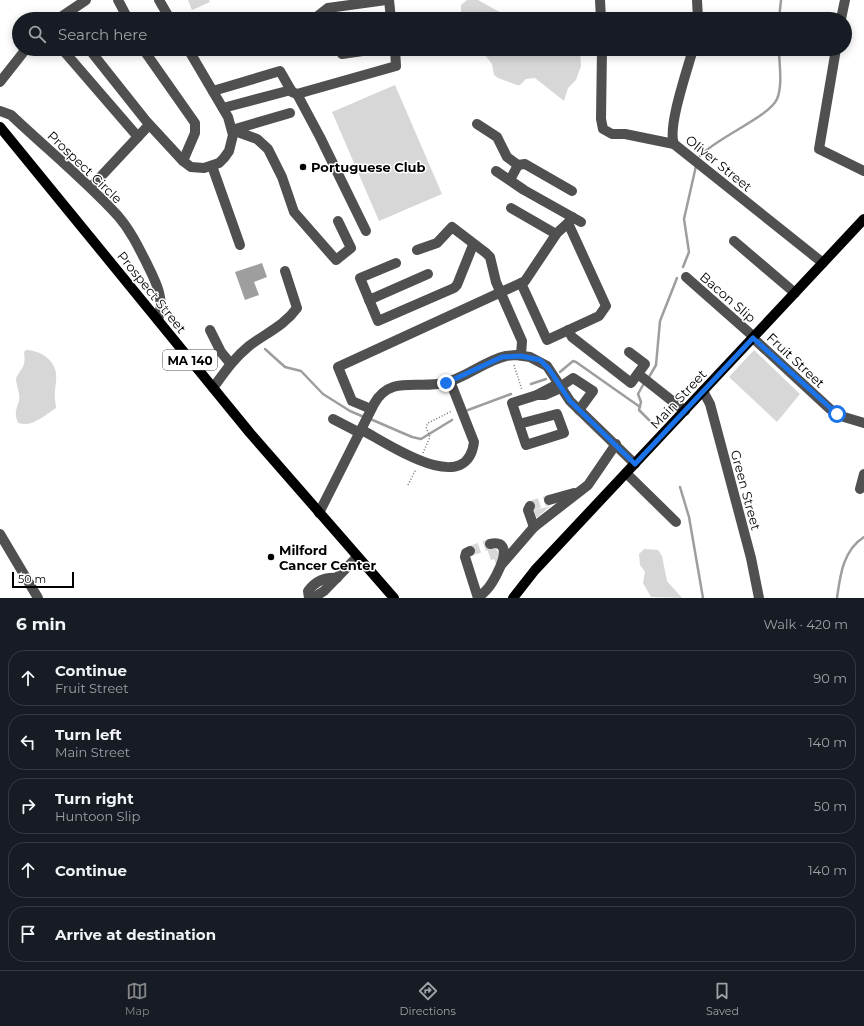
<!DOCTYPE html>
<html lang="en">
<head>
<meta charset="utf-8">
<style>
	:root { --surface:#171b24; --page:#242831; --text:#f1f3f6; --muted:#9ea1a6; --line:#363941; --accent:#858687 }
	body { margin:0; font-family:Montserrat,sans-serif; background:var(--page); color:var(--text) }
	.scale { position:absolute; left:12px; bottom:10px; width:62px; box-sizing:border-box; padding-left:4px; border:2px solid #000; border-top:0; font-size:11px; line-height:14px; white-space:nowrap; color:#000; -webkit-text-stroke:3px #fff; paint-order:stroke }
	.stop { position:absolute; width:12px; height:12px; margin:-9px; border:3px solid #1a73e8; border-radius:50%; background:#fff }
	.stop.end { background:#1a73e8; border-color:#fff; box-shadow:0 1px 4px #0008 }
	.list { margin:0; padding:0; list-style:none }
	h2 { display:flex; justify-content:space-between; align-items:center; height:52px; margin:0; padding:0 16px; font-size:17px }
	h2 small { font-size:13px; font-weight:400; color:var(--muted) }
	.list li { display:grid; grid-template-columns:26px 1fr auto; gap:12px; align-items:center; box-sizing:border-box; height:56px; margin:0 8px 8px; padding:0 8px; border:1px solid var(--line); border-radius:16px }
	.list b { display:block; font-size:15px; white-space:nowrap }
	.list p { margin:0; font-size:13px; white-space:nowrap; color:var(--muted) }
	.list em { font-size:13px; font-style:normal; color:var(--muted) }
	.icon { flex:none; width:22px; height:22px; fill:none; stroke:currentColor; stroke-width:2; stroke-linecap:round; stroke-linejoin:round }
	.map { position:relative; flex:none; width:864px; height:598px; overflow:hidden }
	.search { position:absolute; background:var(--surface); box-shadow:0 2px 10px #0003; left:12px; right:12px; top:12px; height:44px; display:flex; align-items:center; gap:10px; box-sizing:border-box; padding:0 14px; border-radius:22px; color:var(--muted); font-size:15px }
	.sheet { height:372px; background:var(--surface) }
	nav { display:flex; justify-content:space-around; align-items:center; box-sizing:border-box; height:56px; border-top:1px solid var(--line); background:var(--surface); font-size:11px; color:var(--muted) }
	nav a { display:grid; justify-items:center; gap:2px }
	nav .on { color:var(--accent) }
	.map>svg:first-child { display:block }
	.green { fill:#d7d7d7 }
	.water { fill:#9e9e9e }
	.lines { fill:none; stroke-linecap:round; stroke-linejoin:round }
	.stream { stroke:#9e9e9e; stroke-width:2.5 }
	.minor-tunnel { stroke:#d9d9d9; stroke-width:10; stroke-dasharray:10 5; stroke-linecap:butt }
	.path { stroke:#727272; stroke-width:1.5; stroke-dasharray:1 2; stroke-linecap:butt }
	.minor { stroke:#505050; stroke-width:10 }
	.major { stroke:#000; stroke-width:10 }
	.route { stroke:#1a73e8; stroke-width:5 }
	.poi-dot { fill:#000; stroke:#fff; stroke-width:1.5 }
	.labels { text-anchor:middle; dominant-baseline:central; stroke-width:3; stroke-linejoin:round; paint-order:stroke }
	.shield { fill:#fff; stroke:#4c4c4c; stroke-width:1 }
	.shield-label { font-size:12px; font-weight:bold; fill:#000 }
	.street-label { font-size:13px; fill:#000; stroke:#fff }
	.poi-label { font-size:13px; font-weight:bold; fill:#000; stroke:#fff; text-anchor:start }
</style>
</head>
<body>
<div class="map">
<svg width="864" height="598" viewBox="0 0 864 598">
	<rect width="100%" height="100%" fill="#fff"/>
	<g class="green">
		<path d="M188 0H209L210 2 192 10Z"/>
		<path d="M467 0H478L505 15 526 14 540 19H461V5Z"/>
		<path d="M449 49H580L581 66 576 80 568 88 564 101 535 78 526 79 520 85H517L498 78 494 75 492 64 485 55 477 52 451 51Z"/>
		<path d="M395 85 442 194 379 221 332 112Z"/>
		<path d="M26 350C39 350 54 359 56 373 57 382 54 390 55 399 55 402 56 404 56 408 45 415 32 428 18 423 12 408 21 405 19 394 18 388 16 383 16 378 23 366 26 366 24 352Z"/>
		<path d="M754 350 800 394 777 422 729 377Z"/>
		<path d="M548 505 550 506 538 517H536L534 510 548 507Z"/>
		<path d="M490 548 496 549 499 553 496 564 494 559 491 560 487 549Z"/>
		<path d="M644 549 658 550 662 556 667 581 682 598 651 597 643 583 645 572 640 565 639 554Z"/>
	</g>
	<path class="water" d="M262 263 267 277 254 282 259 295 245 300 235 272Z"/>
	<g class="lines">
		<g class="stream">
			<path d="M779 19 781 0"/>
			<path d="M700 156C716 138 769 117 777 99 783 85 779 64 779 49"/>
			<path d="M683 267 689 252 684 219 696 166"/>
			<path d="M265 349 285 367 301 371 323 394 350 411 364 417"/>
			<path d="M560 372 573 361 576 362 640 407"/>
			<path d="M649 377 656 365 660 321 677 278"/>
			<path d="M531 384 546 379"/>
			<path d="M643 385 638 394 641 402 639 410 657 428"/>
			<path d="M468 410 511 394"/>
			<path d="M368 418 412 437 421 439 452 420"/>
			<path d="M680 487 689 517 703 598"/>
			<path d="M837 598C840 576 843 550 864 537"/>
		</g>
		<g class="minor-tunnel">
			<path d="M530 506 549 500"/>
			<path d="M470 551 490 544"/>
		</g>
		<g class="path">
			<path d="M514 365 522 390"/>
			<path d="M423 453 430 437 426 427 428 423 452 411"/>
			<path d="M408 485 416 469"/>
		</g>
		<g class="minor">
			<path d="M118 0 128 19"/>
			<path d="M159 0 170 19"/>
			<path d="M389 0 391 19"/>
			<path d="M600 0 601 19"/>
			<path d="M697 0 698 19"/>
			<path d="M58 19 86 0"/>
			<path d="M314 19 328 8 386 0"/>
			<path d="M841 19 845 0"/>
			<path d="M62 49 138 137"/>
			<path d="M89 49 147 122 183 161 191 167 204 168 219 163 224 158 229 151 233 135 228 117 188 49"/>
			<path d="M143 49 195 123V133L183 161"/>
			<path d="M602 49 601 119 603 129 612 134H625L674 144"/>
			<path d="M693 49C688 68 667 127 674 144L823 263"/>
			<path d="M836 49 819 149 864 171"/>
			<path d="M342 54 376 49"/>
			<path d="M0 82 26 49"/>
			<path d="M213 91 280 71 292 92 297 94 396 66 395 49"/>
			<path d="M297 94 320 137 366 231"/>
			<path d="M223 108 291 90"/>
			<path d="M0 111 11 115C47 149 85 180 118 216 131 231 139 248 148 266 157 284 165 300 158 320"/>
			<path d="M290 113 232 130 257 139 268 149 282 177 294 212 336 260 351 248 338 221"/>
			<path d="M477 124 497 137 507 157 518 165"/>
			<path d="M212 166 240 245"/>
			<path d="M496 171 524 190 581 222"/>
			<path d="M510 180 518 165 525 164 572 191"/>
			<path d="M91 187 149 125"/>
			<path d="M511 208 556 234"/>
			<path d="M734 241 795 293"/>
			<path d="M417 250 437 243 452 227 486 253 490 257 496 282 522 341 521 355"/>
			<path d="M396 263 360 278 378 321 454 288 457 285 473 245"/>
			<path d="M686 277 754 337"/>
			<path d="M521 283 547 340 599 316 606 306 568 223"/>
			<path d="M369 300 428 274"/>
			<path d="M210 330 221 352 230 363"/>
			<path d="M568 330 572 337 631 383 645 364 629 352"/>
			<path d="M753 338 830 409 844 417 864 423"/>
			<path d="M638 374 685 411"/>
			<path d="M558 384 537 395H545L561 388"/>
			<path d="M560 387 573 378 593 391 579 410"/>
			<path d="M213 388C224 373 234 358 249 346 266 333 284 326 297 308L285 271"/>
			<path d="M703 391 710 404 751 558 759 598"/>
			<path d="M371 409 352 401 338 367 521 283 525 281 557 233 568 223 572 217"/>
			<path d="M333 419 360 433"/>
			<path d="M519 424 526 445 564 433 557 414 519 424 512 403 537 395"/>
			<path d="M362 430C387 443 467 499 474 442L450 381"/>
			<path d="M626 473 676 522"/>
			<path d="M860 489 864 474"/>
			<path d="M549 500 574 493"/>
			<path d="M530 506 528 510 534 527"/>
			<path d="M319 513 374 404C390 375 417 389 444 383 466 378 484 361 506 356L516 355 530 357 547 366 570 401 635 464"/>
			<path d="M0 534 38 598"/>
			<path d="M470 551 466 553 465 557 478 598"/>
			<path d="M502 564 534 527 588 485 616 444"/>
			<path d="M309 598 308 591C316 581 324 577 337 578"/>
			<path d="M313 598 324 591 357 557"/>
			<path d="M478 598C481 595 486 591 489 587 496 578 518 538 490 544"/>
		</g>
		<g class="major">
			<path d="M0 127 250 433 394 598"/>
			<path d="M513 598 535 570 864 219"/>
		</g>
	</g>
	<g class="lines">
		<path class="route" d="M446 383 502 357 521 356 540 360 549 369 570 401 635 464 753 338 837 414"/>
	</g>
	<g class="poi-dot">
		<circle cx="303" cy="167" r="4"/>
		<circle cx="271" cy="557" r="4"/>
	</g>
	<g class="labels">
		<rect class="shield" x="163" y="350" width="54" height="20" rx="3"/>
		<g class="shield-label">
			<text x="190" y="360">MA 140</text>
		</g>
		<g class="street-label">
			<text transform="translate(719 163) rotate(39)">Oliver Street</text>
			<text transform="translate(85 167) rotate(44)">Prospect Circle</text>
			<text transform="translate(152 292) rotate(51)">Prospect Street</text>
			<text transform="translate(728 297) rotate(41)">Bacon Slip</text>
			<text transform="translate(796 360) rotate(43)">Fruit Street</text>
			<text transform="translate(678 399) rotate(-47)">Main Street</text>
			<text transform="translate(746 490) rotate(75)">Green Street</text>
		</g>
		<g class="poi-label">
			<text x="311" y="167">Portuguese Club</text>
			<text x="279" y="550">Milford<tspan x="279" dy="15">Cancer Center</tspan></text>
		</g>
	</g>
</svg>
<div class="scale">50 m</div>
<div class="stop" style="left:837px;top:414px"></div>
<div class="stop end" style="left:446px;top:383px"></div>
<div class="search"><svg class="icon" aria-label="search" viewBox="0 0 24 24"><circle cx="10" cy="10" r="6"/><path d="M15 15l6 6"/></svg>Search here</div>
</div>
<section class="sheet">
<h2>6 min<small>Walk · 420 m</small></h2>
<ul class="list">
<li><svg class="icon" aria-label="ahead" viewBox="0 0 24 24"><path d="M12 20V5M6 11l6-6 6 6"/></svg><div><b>Continue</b><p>Fruit Street</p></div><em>90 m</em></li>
<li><svg class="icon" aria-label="left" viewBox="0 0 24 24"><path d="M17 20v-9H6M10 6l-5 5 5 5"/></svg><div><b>Turn left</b><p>Main Street</p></div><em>140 m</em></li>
<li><svg class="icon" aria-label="right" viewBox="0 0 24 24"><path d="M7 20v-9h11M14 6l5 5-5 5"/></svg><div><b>Turn right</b><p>Huntoon Slip</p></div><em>50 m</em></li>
<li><svg class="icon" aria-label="ahead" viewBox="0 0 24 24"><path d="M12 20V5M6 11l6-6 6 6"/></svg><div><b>Continue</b></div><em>140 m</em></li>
<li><svg class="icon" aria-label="arrive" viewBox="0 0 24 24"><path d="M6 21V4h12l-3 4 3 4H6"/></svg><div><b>Arrive at destination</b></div></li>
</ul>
</section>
<nav>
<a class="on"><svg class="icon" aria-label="map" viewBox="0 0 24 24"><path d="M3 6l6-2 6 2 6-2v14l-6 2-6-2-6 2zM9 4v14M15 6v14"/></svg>Map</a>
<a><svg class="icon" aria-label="directions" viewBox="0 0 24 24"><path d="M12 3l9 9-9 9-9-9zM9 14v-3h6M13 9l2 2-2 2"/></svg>Directions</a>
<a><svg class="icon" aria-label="saved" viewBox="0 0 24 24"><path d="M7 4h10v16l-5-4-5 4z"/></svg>Saved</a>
</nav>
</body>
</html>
